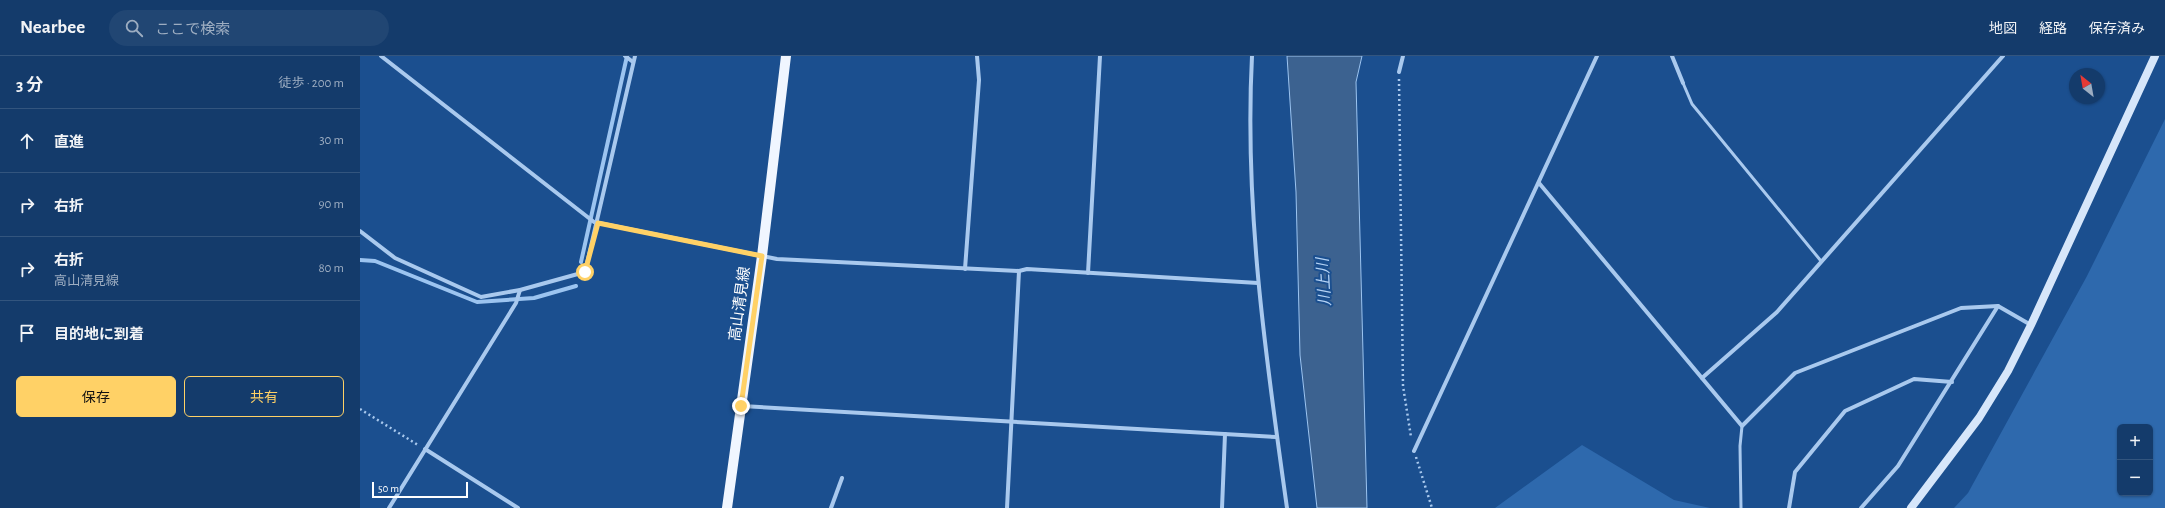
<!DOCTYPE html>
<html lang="ja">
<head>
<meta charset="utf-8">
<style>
	:root { --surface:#143b6b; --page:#214673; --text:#f1f3f6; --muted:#9dadc1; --line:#33557e; --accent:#ffd166 }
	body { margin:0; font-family:"Alegreya Sans","Noto Sans JP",sans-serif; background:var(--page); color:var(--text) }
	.controls { position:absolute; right:12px; bottom:12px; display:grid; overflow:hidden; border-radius:6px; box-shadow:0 1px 3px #0004 }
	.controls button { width:36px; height:36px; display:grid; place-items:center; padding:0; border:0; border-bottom:1px solid var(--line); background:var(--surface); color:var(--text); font:20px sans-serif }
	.compass { position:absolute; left:1709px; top:12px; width:36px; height:36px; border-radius:50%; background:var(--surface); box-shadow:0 1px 3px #0004; rotate:329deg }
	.scale { position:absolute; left:12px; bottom:10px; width:96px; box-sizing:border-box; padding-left:4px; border:2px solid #fff; border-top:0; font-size:11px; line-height:14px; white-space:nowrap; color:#fff; -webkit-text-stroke:3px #1b4f8f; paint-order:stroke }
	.stop { position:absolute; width:12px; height:12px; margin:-9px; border:3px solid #ffd166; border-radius:50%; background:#fff }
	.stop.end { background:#ffd166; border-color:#fff; box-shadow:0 1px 4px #0008 }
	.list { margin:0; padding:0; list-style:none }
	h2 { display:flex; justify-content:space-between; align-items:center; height:52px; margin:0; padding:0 16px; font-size:17px }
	h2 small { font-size:13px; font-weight:400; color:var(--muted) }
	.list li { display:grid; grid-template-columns:26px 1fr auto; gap:12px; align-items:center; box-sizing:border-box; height:64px; padding:0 16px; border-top:1px solid var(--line) }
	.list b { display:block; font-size:15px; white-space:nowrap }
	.list p { margin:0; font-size:13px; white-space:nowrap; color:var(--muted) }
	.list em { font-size:13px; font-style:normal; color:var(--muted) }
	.actions { display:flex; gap:8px; padding:12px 16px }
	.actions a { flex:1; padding:9px 0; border:1px solid var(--accent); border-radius:6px; text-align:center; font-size:14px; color:var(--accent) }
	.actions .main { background:var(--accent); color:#111 }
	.icon { flex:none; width:22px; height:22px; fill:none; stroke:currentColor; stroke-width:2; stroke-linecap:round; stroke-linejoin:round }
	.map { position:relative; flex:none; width:1805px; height:452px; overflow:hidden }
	header { display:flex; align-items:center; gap:24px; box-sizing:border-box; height:56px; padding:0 20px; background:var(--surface); border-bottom:1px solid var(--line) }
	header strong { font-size:19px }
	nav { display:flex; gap:22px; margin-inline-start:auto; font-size:14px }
	.search { width:280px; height:36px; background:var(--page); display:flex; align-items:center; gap:10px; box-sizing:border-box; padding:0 14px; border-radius:22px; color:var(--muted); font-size:15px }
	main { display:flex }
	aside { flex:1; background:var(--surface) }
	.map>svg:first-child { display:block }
	.green { fill:#2e69ad; fill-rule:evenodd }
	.water { fill:#3c6290; stroke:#9cc4f0 }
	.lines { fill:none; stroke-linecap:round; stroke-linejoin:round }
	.stream { stroke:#9cc4f0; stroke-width:4 }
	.path { stroke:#a9c9ee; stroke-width:2.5; stroke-dasharray:2 3; stroke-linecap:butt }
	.lane { stroke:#a9c9ee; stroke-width:3 }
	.street { stroke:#a9c9ee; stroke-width:4 }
	.secondary { stroke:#d6e6fa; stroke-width:8 }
	.primary { stroke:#f0f6ff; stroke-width:10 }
	.route { stroke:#ffd166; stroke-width:5 }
	.labels { text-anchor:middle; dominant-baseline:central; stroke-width:4; stroke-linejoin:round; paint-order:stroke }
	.street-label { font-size:15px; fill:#fff; stroke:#1b4f8f }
	.water-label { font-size:16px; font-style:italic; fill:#b5d3f5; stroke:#1b4f8f }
</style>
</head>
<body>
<header>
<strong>Nearbee</strong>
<div class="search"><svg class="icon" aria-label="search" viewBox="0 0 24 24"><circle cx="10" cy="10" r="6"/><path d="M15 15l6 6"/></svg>ここで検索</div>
<nav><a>地図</a><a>経路</a><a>保存済み</a></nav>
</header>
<main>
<aside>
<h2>3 分<small>徒歩 · 200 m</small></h2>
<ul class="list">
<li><svg class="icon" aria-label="ahead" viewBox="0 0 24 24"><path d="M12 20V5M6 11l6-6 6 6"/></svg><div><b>直進</b></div><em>30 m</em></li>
<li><svg class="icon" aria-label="right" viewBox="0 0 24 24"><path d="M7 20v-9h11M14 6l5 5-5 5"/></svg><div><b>右折</b></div><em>90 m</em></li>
<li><svg class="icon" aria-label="right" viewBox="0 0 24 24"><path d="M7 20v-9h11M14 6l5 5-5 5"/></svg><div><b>右折</b><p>高山清見線</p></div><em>80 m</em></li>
<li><svg class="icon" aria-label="arrive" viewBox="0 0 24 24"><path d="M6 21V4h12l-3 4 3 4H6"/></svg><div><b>目的地に到着</b></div></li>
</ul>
<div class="actions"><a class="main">保存</a><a>共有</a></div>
</aside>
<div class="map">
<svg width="1805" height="452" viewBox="0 0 1805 452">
	<rect width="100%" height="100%" fill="#1b4f8f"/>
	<g class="green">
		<path d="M1805 63V452H1594L1608 437 1727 220ZM1760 371H1790V437H1760Z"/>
		<path d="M1222 389 1314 444 1350 452H1135Z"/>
	</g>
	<path class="water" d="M927 0H1002L996 26 1007 452H957L940 299 936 136Z"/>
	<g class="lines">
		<g class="stream">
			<path d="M0 204 15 205 117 246 174 242 216 230"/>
			<path d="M221 206 267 0"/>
		</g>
		<g class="path">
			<path d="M1039 23 1043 330 1051 381"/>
			<path d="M0 353 58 389"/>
			<path d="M1056 401 1072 452"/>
		</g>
		<g class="lane">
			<path d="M1323 27 1332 48 1461 205"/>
			<path d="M1381 452 1380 390 1382 370"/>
		</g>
		<g class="street">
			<path d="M21 0 234 166 417 203 659 215 667 213 898 227"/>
			<path d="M265 0 273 6"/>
			<path d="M892 0C884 151 906 303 927 452"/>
			<path d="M1312 0 1323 27"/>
			<path d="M1039 16 1043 0"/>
			<path d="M1179 127 1382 370 1435 317 1601 252 1638 250 1671 269"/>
			<path d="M0 175 35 202 121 241 160 234 225 216 275 0"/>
			<path d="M605 213 619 24 617 0"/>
			<path d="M728 217 740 0"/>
			<path d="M1342 322 1417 256 1643 0"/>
			<path d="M382 350 916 381"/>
			<path d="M65 393 158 452"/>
			<path d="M1054 395 1237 0"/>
			<path d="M29 452 156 247 160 234"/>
			<path d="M471 452 482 422"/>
			<path d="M647 452 659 215"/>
			<path d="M862 452 865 378"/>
			<path d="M1429 452 1435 416 1485 355 1554 323 1592 326"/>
			<path d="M1501 452 1538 410 1638 250"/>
		</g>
		<path class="secondary" d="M1551 452 1619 362 1648 315 1671 269 1795 0"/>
		<path class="primary" d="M367 452 402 200 426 0"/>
	</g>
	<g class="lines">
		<path class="route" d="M225 216 238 167 402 200 381 350"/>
	</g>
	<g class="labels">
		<g class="street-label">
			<text transform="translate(380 248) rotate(-82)">高山清見線</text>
		</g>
		<g class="water-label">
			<text transform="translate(964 226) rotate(-93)">川上川</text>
		</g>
	</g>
</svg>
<div class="controls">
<button>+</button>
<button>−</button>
</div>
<svg class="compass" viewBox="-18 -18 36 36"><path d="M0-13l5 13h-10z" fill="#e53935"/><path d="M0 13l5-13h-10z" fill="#9dadc1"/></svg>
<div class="scale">50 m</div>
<div class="stop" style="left:225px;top:216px"></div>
<div class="stop end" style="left:381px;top:350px"></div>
</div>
</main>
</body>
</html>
